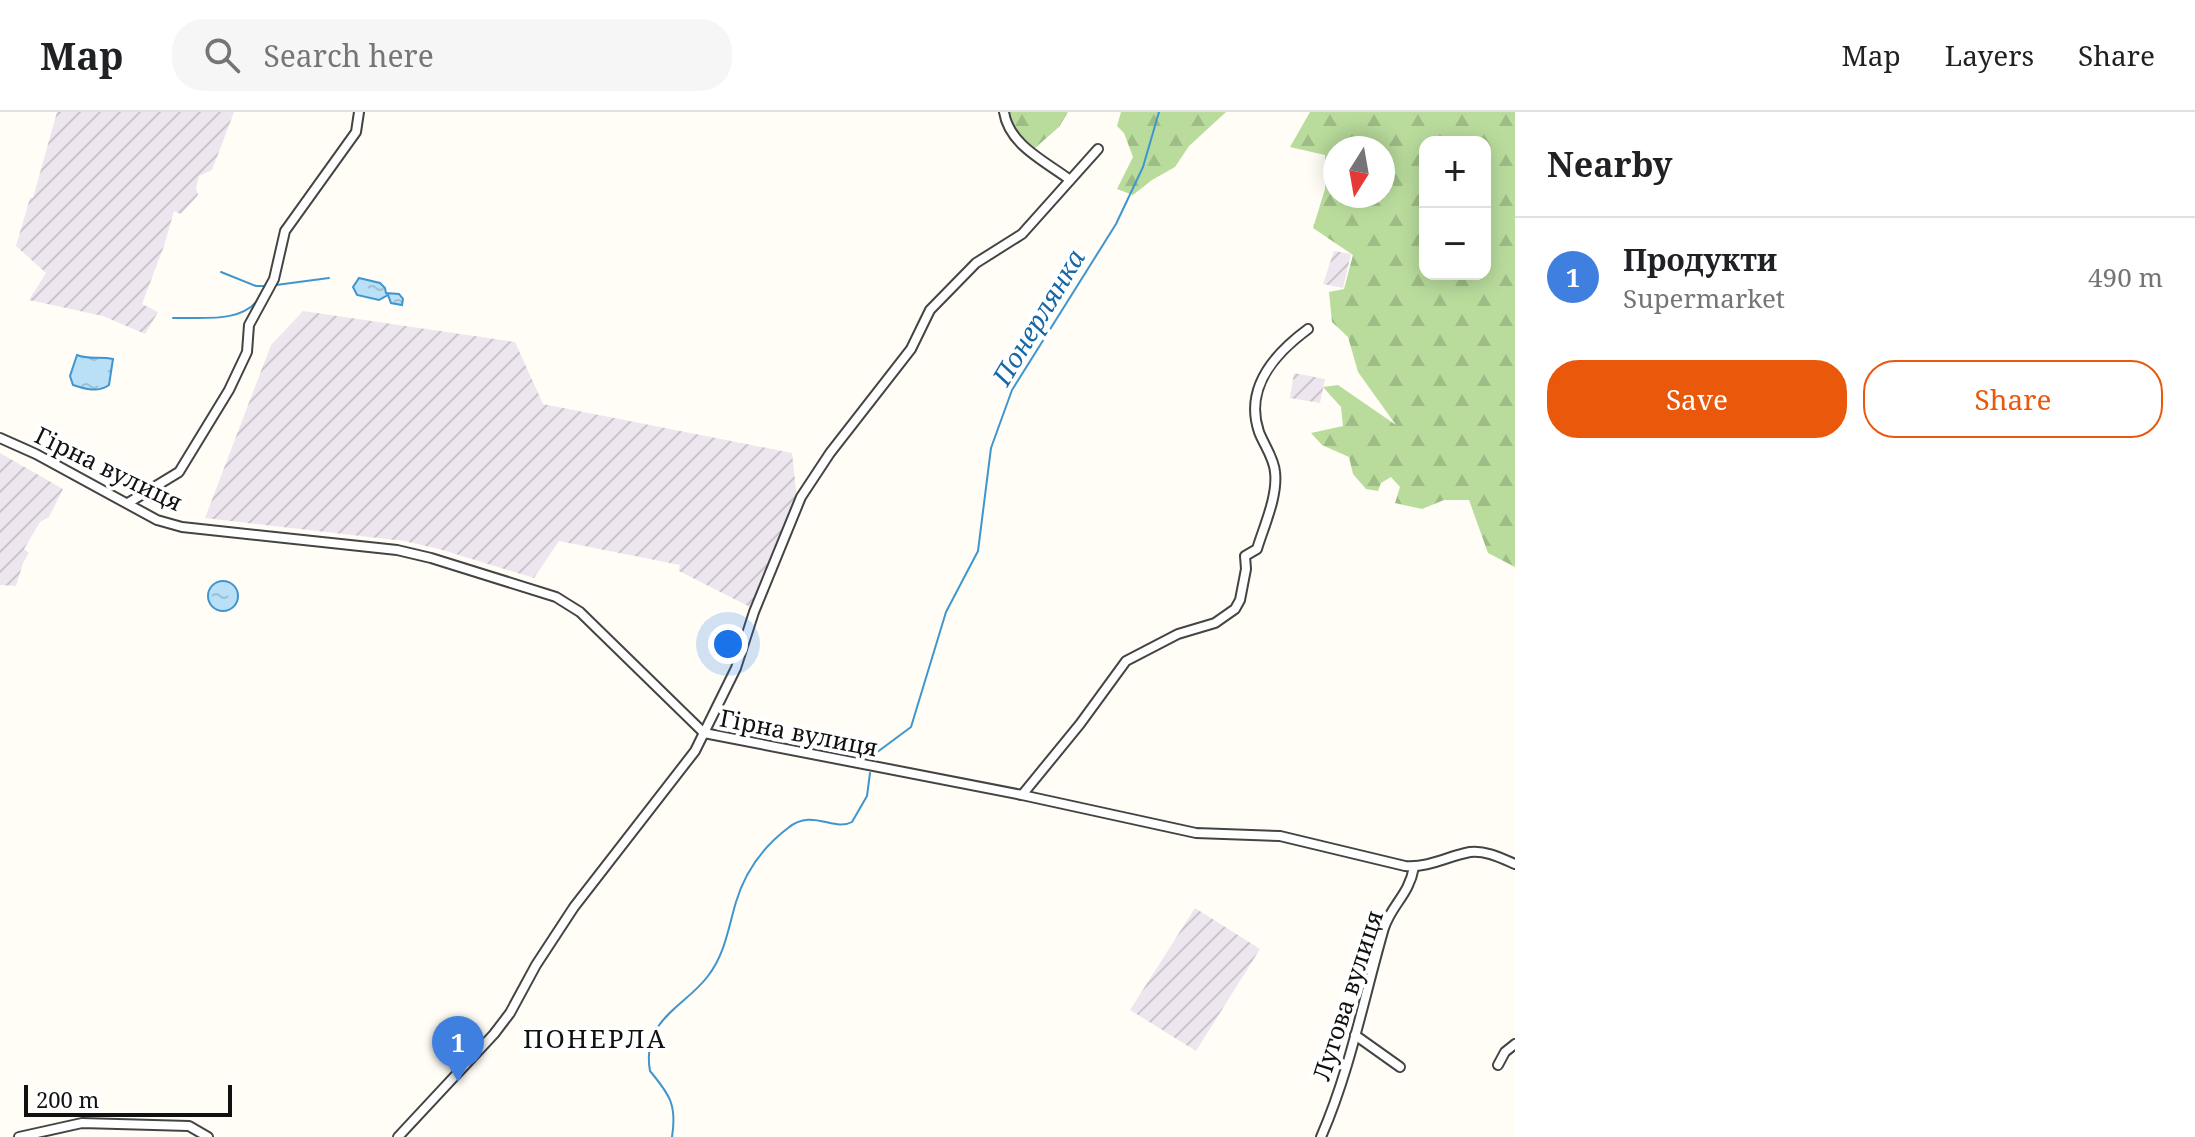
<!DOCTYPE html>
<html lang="en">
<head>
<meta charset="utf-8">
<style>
	:root { --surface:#fff; --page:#f6f6f6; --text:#202124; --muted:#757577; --line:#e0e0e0; --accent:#ea580c }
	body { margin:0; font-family:"Noto Serif",serif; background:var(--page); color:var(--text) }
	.controls { position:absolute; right:24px; top:24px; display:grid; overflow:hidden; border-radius:16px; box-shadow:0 4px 20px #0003 }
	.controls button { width:72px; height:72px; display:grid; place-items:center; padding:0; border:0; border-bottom:2px solid var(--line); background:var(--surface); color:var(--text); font:40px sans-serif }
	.compass { position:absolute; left:1323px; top:24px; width:72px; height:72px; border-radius:50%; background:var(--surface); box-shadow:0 4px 20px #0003; rotate:191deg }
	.scale { position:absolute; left:24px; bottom:20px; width:208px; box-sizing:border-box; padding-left:8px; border:4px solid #111; border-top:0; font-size:22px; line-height:28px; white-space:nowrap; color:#111; -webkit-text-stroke:6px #fff; paint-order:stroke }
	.you { position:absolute; left:728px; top:532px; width:28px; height:28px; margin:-20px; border:6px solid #fff; border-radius:50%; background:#1a73e8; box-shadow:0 0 0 12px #1a73e833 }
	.badge { display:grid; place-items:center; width:52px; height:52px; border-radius:50%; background:var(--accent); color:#fff; font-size:26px; font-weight:700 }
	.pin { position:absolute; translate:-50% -66px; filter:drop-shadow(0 2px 4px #0008) }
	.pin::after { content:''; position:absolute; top:42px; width:28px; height:24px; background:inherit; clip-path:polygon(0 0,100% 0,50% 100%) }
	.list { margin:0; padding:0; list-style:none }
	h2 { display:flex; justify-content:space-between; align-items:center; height:104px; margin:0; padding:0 32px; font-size:34px }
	h2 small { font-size:26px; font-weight:400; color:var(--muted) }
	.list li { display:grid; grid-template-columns:52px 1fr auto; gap:24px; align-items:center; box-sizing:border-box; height:120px; padding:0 32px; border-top:2px solid var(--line) }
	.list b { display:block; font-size:30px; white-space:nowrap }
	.list p { margin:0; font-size:26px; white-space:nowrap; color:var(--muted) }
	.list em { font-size:26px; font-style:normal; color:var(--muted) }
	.actions { display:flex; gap:16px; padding:24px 32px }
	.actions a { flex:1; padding:18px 0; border:2px solid var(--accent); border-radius:32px; text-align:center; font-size:28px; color:var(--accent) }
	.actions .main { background:var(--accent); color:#fff }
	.icon { flex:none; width:44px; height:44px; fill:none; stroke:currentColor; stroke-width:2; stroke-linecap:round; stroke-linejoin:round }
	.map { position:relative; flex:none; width:1515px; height:1025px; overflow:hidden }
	header { display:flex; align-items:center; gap:48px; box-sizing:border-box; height:112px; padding:0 40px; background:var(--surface); border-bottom:2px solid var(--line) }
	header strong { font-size:38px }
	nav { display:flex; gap:44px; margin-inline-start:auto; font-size:28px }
	.search { width:560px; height:72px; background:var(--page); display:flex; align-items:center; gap:20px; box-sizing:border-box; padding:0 28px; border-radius:32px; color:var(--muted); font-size:30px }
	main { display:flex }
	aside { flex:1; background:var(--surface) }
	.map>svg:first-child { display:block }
	.industrial { fill:url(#industrial-furrows) }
	.forest { fill:url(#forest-firs); fill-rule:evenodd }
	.water { fill:url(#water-ripples); stroke:#3f96cf; stroke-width:2 }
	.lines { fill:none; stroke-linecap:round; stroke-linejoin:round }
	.stream { stroke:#3f96cf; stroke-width:2 }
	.minor-casing { stroke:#444; stroke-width:12 }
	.minor { stroke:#fff; stroke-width:8 }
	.labels { text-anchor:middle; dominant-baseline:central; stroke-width:8; stroke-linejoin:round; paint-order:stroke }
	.street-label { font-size:24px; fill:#111; stroke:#fff }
	.water-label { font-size:26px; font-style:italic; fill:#1768a6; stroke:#fff }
	.neighbourhood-label { font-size:26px; letter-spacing:2px; fill:#111; stroke:#fff }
</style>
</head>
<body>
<header>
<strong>Map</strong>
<div class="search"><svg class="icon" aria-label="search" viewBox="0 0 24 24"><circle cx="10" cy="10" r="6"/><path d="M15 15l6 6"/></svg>Search here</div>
<nav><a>Map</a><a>Layers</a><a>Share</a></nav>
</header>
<main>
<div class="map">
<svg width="1515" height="1025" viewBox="0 0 1515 1025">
	<defs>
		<pattern id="industrial-furrows" width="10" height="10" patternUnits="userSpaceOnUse" patternTransform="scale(2)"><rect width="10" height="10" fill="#eee6ef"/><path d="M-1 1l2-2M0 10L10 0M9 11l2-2" fill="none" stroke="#cbc4cc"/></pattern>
		<pattern id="forest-firs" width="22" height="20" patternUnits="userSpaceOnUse" patternTransform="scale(2)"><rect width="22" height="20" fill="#b9dc9c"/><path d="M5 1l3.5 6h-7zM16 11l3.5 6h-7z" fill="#9ebc85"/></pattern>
		<pattern id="water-ripples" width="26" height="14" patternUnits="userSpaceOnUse" patternTransform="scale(2)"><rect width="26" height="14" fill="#b9e0f7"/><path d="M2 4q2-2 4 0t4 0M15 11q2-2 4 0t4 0" fill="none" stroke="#9ebfd3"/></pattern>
	</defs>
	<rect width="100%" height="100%" fill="#fffdf5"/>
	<g class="industrial">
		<path d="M57 0H234L212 58 199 64 196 76 198 83 181 102 174 99 164 134 142 192 158 200 145 222 103 204 29 188 46 161 16 134 30 86H33Z"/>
		<path d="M1334 139 1351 142 1343 176 1323 172Z"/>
		<path d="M303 199 515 230 543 292 792 341 797 387 752 496 679 459 680 453 559 429 534 466 439 437 404 429 205 406 271 233Z"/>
		<path d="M1294 261 1325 267 1320 291 1290 286Z"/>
		<path d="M0 341 63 377 49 405 40 410 24 437 29 441 23 451 16 474 0 473Z"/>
		<path d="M1195 796 1260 837 1196 939 1130 898Z"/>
	</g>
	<g class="forest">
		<path d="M1009 0H1068L1059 15 1035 36 1016 21Z"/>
		<path d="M1121 0H1226L1189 34 1175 55 1152 68 1133 83 1117 77 1133 45 1124 21 1117 14Z"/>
		<path d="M1310 0H1515V455L1488 441 1469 388H1444L1422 397 1395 391 1400 375 1391 365 1381 371 1378 379 1366 377 1353 362 1349 345 1322 333 1311 321 1343 314 1341 295 1323 275 1338 273 1396 313 1358 260 1348 225 1332 210 1329 180 1344 177 1353 143 1313 116 1325 77V43L1290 35ZM1485 30V162H1425V30ZM1383 36V84H1335V36Z"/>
	</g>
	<g class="water">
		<path d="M359 166 380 171 385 176 386 181 399 182 403 187 402 193 391 191 388 183 379 188 357 183 353 175Z"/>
		<path d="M77 243C89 248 100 244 113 247L109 273C98 281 85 277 73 273L70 264Z"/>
		<circle cx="223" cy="484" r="15"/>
	</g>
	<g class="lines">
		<g class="stream">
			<path d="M221 160 256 174H265"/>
			<path d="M276 173 329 166"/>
			<path d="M173 206C201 205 243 212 260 185"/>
			<path d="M873 646 876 641 911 615 946 500 978 439 991 336 1012 278 1116 112 1143 55 1159 0"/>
			<path d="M672 1025C677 993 670 983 650 959 641 907 684 896 708 864 725 842 728 817 736 790 745 760 763 735 788 716 812 696 834 720 852 710L867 684 870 661"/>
		</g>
		<defs>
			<g id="minor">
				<path d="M1004 0C1009 33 1045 49 1070 68"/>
				<path d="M0 326 36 342 157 408 182 415 397 438 431 446 556 485 580 500 704 621 1022 683 1196 721 1280 724 1405 754C1429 756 1448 744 1470 740 1485 738 1501 746 1515 752"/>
				<path d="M128 391 179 360 229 278 247 240 249 213 274 167 285 119 356 20 359 0"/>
				<path d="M1022 683 1080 612 1126 549 1178 522 1215 511 1235 497 1240 488 1246 457 1245 444 1257 437C1264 414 1278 384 1275 360 1274 346 1264 333 1259 320 1244 276 1274 242 1308 217"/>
				<path d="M1355 923 1400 955"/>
				<path d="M1498 953 1505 940 1515 932"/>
				<path d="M19 1025 82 1011 189 1014 208 1025"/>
				<path d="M398 1025 494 922 510 901 536 853 574 795 695 639 736 556 754 500 801 385 830 341 911 237 930 198 976 151 1022 122 1098 37"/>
				<path d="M1321 1025C1350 959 1364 885 1384 816 1392 792 1409 783 1414 755"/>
			</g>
		</defs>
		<use href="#minor" class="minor-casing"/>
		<use href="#minor" class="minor"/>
	</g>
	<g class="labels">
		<g class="street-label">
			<text transform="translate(109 356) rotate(26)">Гірна вулиця</text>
			<text transform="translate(799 620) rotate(11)">Гірна вулиця</text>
			<text transform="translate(1347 883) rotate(-72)">Лугова вулиця</text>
		</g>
		<g class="water-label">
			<text transform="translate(1038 205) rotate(-59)">Понерлянка</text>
		</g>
		<g class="neighbourhood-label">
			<text x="595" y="926">ПОНЕРЛА</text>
		</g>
	</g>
</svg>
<div class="controls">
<button>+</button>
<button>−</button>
</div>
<svg class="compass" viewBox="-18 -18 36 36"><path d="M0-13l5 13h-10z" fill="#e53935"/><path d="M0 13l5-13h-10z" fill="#757577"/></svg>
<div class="scale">200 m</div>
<div class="you"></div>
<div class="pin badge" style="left:458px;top:970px;background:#3f7fe0">1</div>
</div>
<aside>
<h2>Nearby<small></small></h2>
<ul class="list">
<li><span class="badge" style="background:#3f7fe0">1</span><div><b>Продукти</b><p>Supermarket</p></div><em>490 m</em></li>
</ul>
<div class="actions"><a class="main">Save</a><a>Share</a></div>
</aside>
</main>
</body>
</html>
